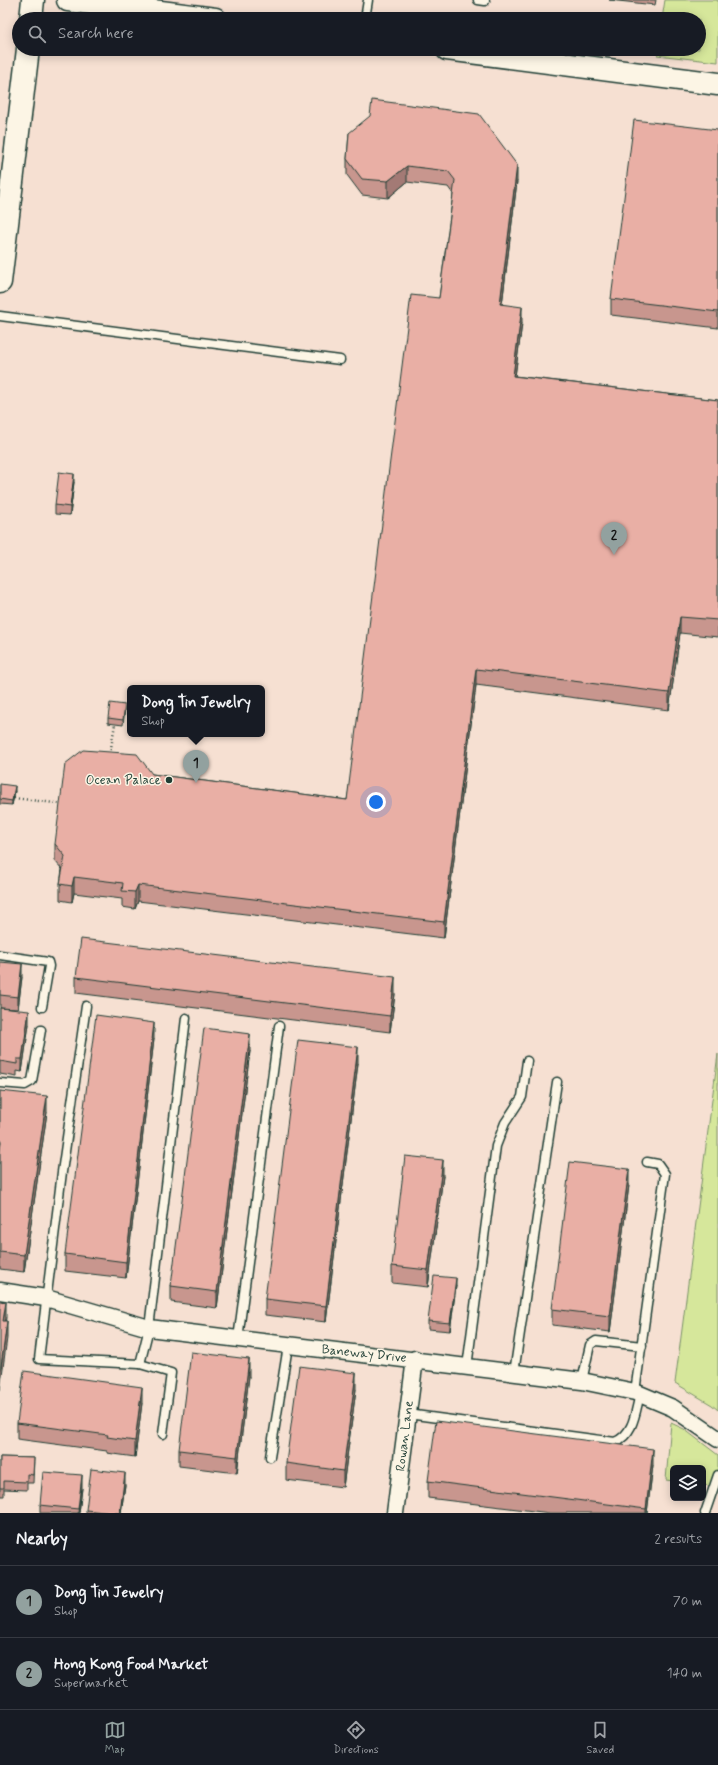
<!DOCTYPE html>
<html lang="en">
<head>
<meta charset="utf-8">
<style>
	:root { --surface:#171b24; --page:#242831; --text:#f1f3f6; --muted:#9ea1a6; --line:#363941; --accent:#92a19f }
	body { margin:0; font-family:Mynerve,sans-serif; background:var(--page); color:var(--text) }
	.controls { position:absolute; right:12px; bottom:12px; display:grid; overflow:hidden; border-radius:6px; box-shadow:0 2px 10px #0003 }
	.controls button { width:36px; height:36px; display:grid; place-items:center; padding:0; border:0; border-bottom:1px solid var(--line); background:var(--surface); color:var(--text); font:20px sans-serif }
	.you { position:absolute; left:376px; top:802px; width:14px; height:14px; margin:-10px; border:3px solid #fff; border-radius:50%; background:#1a73e8; box-shadow:0 0 0 6px #1a73e833 }
	.badge { display:grid; place-items:center; width:26px; height:26px; border-radius:50%; background:var(--accent); color:#111; font-size:13px; font-weight:700 }
	.pin { position:absolute; translate:-50% -33px; filter:drop-shadow(0 1px 2px #0008) }
	.pin::after { content:''; position:absolute; top:21px; width:14px; height:12px; background:inherit; clip-path:polygon(0 0,100% 0,50% 100%) }
	.popup { position:absolute; left:127px; top:685px; width:138px; height:52px; box-sizing:border-box; display:grid; place-content:center; border-radius:6px; background:var(--surface); filter:drop-shadow(0 1px 3px #0005); font-size:13px; white-space:nowrap; color:var(--muted) }
	.popup b { font-size:15px; color:var(--text) }
	.popup::after { content:''; position:absolute; left:50%; top:100%; margin-left:-8px; border:8px solid transparent; border-top-color:var(--surface) }
	.list { margin:0; padding:0; list-style:none }
	h2 { display:flex; justify-content:space-between; align-items:center; height:52px; margin:0; padding:0 16px; font-size:17px }
	h2 small { font-size:13px; font-weight:400; color:var(--muted) }
	.list li { display:grid; grid-template-columns:26px 1fr auto; gap:12px; align-items:center; box-sizing:border-box; height:72px; padding:0 16px; border-top:1px solid var(--line) }
	.list b { display:block; font-size:15px; white-space:nowrap }
	.list p { margin:0; font-size:13px; white-space:nowrap; color:var(--muted) }
	.list em { font-size:13px; font-style:normal; color:var(--muted) }
	.icon { flex:none; width:22px; height:22px; fill:none; stroke:currentColor; stroke-width:2; stroke-linecap:round; stroke-linejoin:round }
	.map { position:relative; flex:none; width:718px; height:1513px; overflow:hidden }
	.search { position:absolute; background:var(--surface); box-shadow:0 2px 10px #0003; left:12px; right:12px; top:12px; height:44px; display:flex; align-items:center; gap:10px; box-sizing:border-box; padding:0 14px; border-radius:22px; color:var(--muted); font-size:15px }
	.sheet { height:196px; background:var(--surface) }
	nav { display:flex; justify-content:space-around; align-items:center; box-sizing:border-box; height:56px; border-top:1px solid var(--line); background:var(--surface); font-size:11px; color:var(--muted) }
	nav a { display:grid; justify-items:center; gap:2px }
	nav .on { color:var(--accent) }
	.map>svg:first-child { display:block }
	.green { fill:#d6e79b; stroke:#7a9268 }
	.lines { fill:none; stroke-linecap:round; stroke-linejoin:round }
	.lane-casing { stroke:#1f3d34; stroke-width:11 }
	.street-casing { stroke:#1f3d34; stroke-width:19 }
	.secondary-casing { stroke:#1f3d34; stroke-width:25 }
	.primary-casing { stroke:#1f3d34; stroke-width:25 }
	.path { stroke:#1f3d34; stroke-width:2.5; stroke-dasharray:1 3; stroke-linecap:butt }
	.lane { stroke:#fcf5e5; stroke-width:8 }
	.street { stroke:#fcf5e5; stroke-width:16 }
	.secondary { stroke:#fcf5e5; stroke-width:22 }
	.primary { stroke:#fcf5e5; stroke-width:22 }
	.wall { fill:#c8968e; stroke:#1f3d34 }
	.shaded-wall { fill:#a37a74; stroke:#1f3d34 }
	.building { fill:#e9afa5; stroke:#1f3d34 }
	.poi-dot { fill:#1f3d34; stroke:#fcf5e5; stroke-width:1.5 }
	.labels { text-anchor:middle; dominant-baseline:central; stroke-width:3; stroke-linejoin:round; paint-order:stroke }
	.poi-label { font-size:13px; fill:#1f3d34; stroke:#fcf5e5; text-anchor:end }
	.street-label { font-size:13px; fill:#1f3d34; stroke:#fcf5e5 }
</style>
</head>
<body>
<div class="map">
<svg width="718" height="1513" viewBox="0 0 718 1513">
	<rect width="100%" height="100%" fill="#f6e0d2"/>
	<filter id="ink" filterUnits="userSpaceOnUse"><feTurbulence type="fractalNoise" baseFrequency=".025" numOctaves="2"/><feDisplacementMap in="SourceGraphic" scale="8" xChannelSelector="R" yChannelSelector="G"/><feConvolveMatrix kernelMatrix="1 2 1 2 8 2 1 2 1" color-interpolation-filters="sRGB"/></filter>
	<g filter="url(#ink)">
		<g class="green">
			<path d="M665 0H718V62L657 55 658 49H699V19H662Z"/>
			<path d="M718 1054V1410L712 1405 675 1383Z"/>
			<path d="M671 1423 684 1429 718 1455V1487L703 1485V1468H673V1481L666 1480Z"/>
		</g>
		<g class="lines">
			<defs>
				<g id="lane">
					<path d="M478 0 485 1"/>
					<path d="M365 19 368 0"/>
					<path d="M0 316 340 360"/>
					<path d="M0 955 48 962 49 966 42 1007"/>
					<path d="M86 1006 62 1172 39 1359 140 1364 171 1373 163 1434"/>
					<path d="M0 1083 25 1085 32 1081 41 1030"/>
					<path d="M238 1339 279 1026"/>
					<path d="M140 1364 149 1328 186 1018"/>
					<path d="M467 1367 496 1146 505 1123 522 1097 527 1061"/>
					<path d="M514 1373 557 1082"/>
					<path d="M582 1381 590 1345 596 1341 642 1346"/>
					<path d="M635 1392 665 1174 658 1164 647 1162"/>
					<path d="M408 1414 615 1442C634 1434 635 1413 640 1394"/>
					<path d="M270 1457 288 1346"/>
					<path d="M705 1513 718 1475"/>
				</g>
				<g id="street">
					<path d="M0 1291 46 1298 149 1328 582 1381 635 1392 673 1408 718 1439"/>
					<path d="M395 1513 415 1359"/>
				</g>
				<g id="secondary">
					<path d="M68 0 215 19"/>
					<path d="M447 49 718 84"/>
				</g>
				<g id="primary">
					<path d="M31 19 33 0"/>
					<path d="M0 282 28 49"/>
				</g>
			</defs>
			<use href="#lane" class="lane-casing"/>
			<use href="#street" class="street-casing"/>
			<use href="#secondary" class="secondary-casing"/>
			<use href="#primary" class="primary-casing"/>
			<g class="path">
				<path d="M110 754 115 724"/>
				<path d="M14 798 62 804"/>
			</g>
			<use href="#lane" class="lane"/>
			<use href="#street" class="street"/>
			<use href="#secondary" class="secondary"/>
			<use href="#primary" class="primary"/>
		</g>
		<g class="wall">
			<path d="M609 0H656L655 5Z"/>
			<path d="M71 49H89L88 51Z"/>
			<path d="M718 130V328L611 315V299Z"/>
			<path d="M349 133 517 181 502 305 522 323 515 376 718 400V637L680 633 669 710 476 685 444 938 138 901 135 909 122 907V899L74 893 72 902 60 900V884L62 869 55 861V844L152 774 347 800 439 298 453 194 448 187 407 182 388 198 362 195 347 175V159Z"/>
			<path d="M74 482 70 515 55 514V505Z"/>
			<path d="M125 709 123 725 108 723V718Z"/>
			<path d="M0 785 15 791 12 805 0 804Z"/>
			<path d="M0 962 22 977 18 1009 0 1008Z"/>
			<path d="M76 977 395 994 390 1032 76 993Z"/>
			<path d="M0 1008 29 1024 22 1072 17 1071V1077L0 1074Z"/>
			<path d="M154 1039 126 1278 65 1271V1254Z"/>
			<path d="M250 1051 217 1308 171 1302V1286Z"/>
			<path d="M358 1063 326 1322 265 1315V1299Z"/>
			<path d="M0 1091 47 1112 24 1272 0 1269Z"/>
			<path d="M443 1176 428 1287 392 1283V1266Z"/>
			<path d="M629 1185 610 1332 552 1325V1309Z"/>
			<path d="M456 1286 450 1331 428 1329V1321Z"/>
			<path d="M249 1376 237 1473 179 1466V1450Z"/>
			<path d="M356 1389 343 1487 286 1480V1463Z"/>
			<path d="M142 1403 135 1457 107 1453V1451L17 1439V1423Z"/>
			<path d="M0 1457 34 1458 33 1483H27V1490L4 1489V1496H0Z"/>
			<path d="M653 1465 647 1513H550L428 1498V1481Z"/>
			<path d="M125 1485 121 1513H86V1510Z"/>
			<path d="M82 1488 79 1513H40V1505Z"/>
		</g>
		<g class="shaded-wall">
			<path d="M517 165V181L500 321V304Z"/>
			<path d="M407 166V182L388 198V181Z"/>
			<path d="M522 307V323L513 392V376Z"/>
			<path d="M74 474V482L70 515V507Z"/>
			<path d="M680 617V633L669 710V693Z"/>
			<path d="M476 669V685L444 938V922Z"/>
			<path d="M15 786V791L12 805V801Z"/>
			<path d="M74 877V893L72 902V886Z"/>
			<path d="M138 885V901L135 909V892Z"/>
			<path d="M22 964V977L18 1009V997Z"/>
			<path d="M395 977V994L390 1032V1016Z"/>
			<path d="M29 1011V1024L22 1072V1059Z"/>
			<path d="M154 1023V1039L126 1278V1262Z"/>
			<path d="M250 1034V1051L217 1308V1292Z"/>
			<path d="M358 1047V1063L326 1322V1306Z"/>
			<path d="M47 1096V1112L24 1272V1255Z"/>
			<path d="M443 1160V1176L428 1287V1270Z"/>
			<path d="M629 1169V1185L610 1332V1316Z"/>
			<path d="M456 1278V1286L450 1331V1323Z"/>
			<path d="M6 1302V1318L3 1337V1321Z"/>
			<path d="M7 1321V1338L0 1390V1374Z"/>
			<path d="M249 1359V1376L237 1473V1457Z"/>
			<path d="M356 1373V1389L343 1487V1471Z"/>
			<path d="M142 1387V1403L135 1457V1441Z"/>
			<path d="M653 1449V1465L647 1513H646V1509Z"/>
			<path d="M125 1473V1485L121 1513H120Z"/>
			<path d="M82 1475V1488L79 1513H78Z"/>
		</g>
		<g class="building">
			<path d="M372 100 479 114 517 165 500 304 522 307 513 376 718 400V620L680 617 669 693 476 669 444 922 138 885 135 892 122 891 123 883 74 877 72 886 60 884 65 856 55 844 65 764 83 750 137 754 152 774 347 800 411 295 439 298 455 180 448 171 407 166 388 181 362 179 347 159 349 133 370 116Z"/>
			<path d="M634 120 718 130V312L611 299Z"/>
			<path d="M59 472 74 474 70 507 55 505Z"/>
			<path d="M110 703 125 705 123 720 108 718Z"/>
			<path d="M0 784 15 786 12 801 0 799Z"/>
			<path d="M81 939 395 977 390 1016 76 977Z"/>
			<path d="M0 962 22 964 18 997 0 995Z"/>
			<path d="M0 1008 29 1011 22 1059H17V1064L0 1061Z"/>
			<path d="M96 1015 154 1023 126 1262 65 1254Z"/>
			<path d="M204 1028 250 1034 217 1292 171 1286Z"/>
			<path d="M298 1040 358 1047 326 1306 265 1299Z"/>
			<path d="M0 1091 47 1096 24 1255 0 1252V1151L1 1142 0 1140Z"/>
			<path d="M405 1156 443 1160 428 1270 392 1266Z"/>
			<path d="M570 1162 629 1169 610 1316 552 1309Z"/>
			<path d="M434 1276 456 1278 450 1323 428 1321Z"/>
			<path d="M0 1301 6 1302 3 1321H7L0 1374Z"/>
			<path d="M191 1352 249 1359 237 1457 179 1450Z"/>
			<path d="M299 1366 356 1373 343 1471 286 1463Z"/>
			<path d="M24 1371 142 1387 135 1441 107 1437 108 1435 17 1423Z"/>
			<path d="M436 1421 653 1449 646 1509 428 1481Z"/>
			<path d="M0 1457 34 1458 33 1475 27 1474V1482L4 1481V1488H0Z"/>
			<path d="M91 1469 125 1473 120 1513H113L86 1510Z"/>
			<path d="M43 1472 82 1475 78 1509 40 1505Z"/>
		</g>
	</g>
	<circle class="poi-dot" cx="169" cy="780" r="4"/>
	<g class="labels">
		<g class="poi-label">
			<text x="161" y="780">Ocean Palace</text>
		</g>
		<g class="street-label">
			<text transform="translate(364 1354) rotate(6)">Baneway Drive</text>
			<text transform="translate(405 1436) rotate(-83)">Rowan Lane</text>
		</g>
	</g>
</svg>
<div class="controls">
<button><svg class="icon" aria-label="layers" viewBox="0 0 24 24"><path d="M12 4l9 5-9 5-9-5zM3 14l9 5 9-5"/></svg></button>
</div>
<div class="you"></div>
<div class="pin badge" style="left:196px;top:783px">1</div>
<div class="popup"><b>Dong Tin Jewelry</b>Shop</div>
<div class="pin badge" style="left:614px;top:555px">2</div>
<div class="search"><svg class="icon" aria-label="search" viewBox="0 0 24 24"><circle cx="10" cy="10" r="6"/><path d="M15 15l6 6"/></svg>Search here</div>
</div>
<section class="sheet">
<h2>Nearby<small>2 results</small></h2>
<ul class="list">
<li><span class="badge">1</span><div><b>Dong Tin Jewelry</b><p>Shop</p></div><em>70 m</em></li>
<li><span class="badge">2</span><div><b>Hong Kong Food Market</b><p>Supermarket</p></div><em>140 m</em></li>
</ul>
</section>
<nav>
<a class="on"><svg class="icon" aria-label="map" viewBox="0 0 24 24"><path d="M3 6l6-2 6 2 6-2v14l-6 2-6-2-6 2zM9 4v14M15 6v14"/></svg>Map</a>
<a><svg class="icon" aria-label="directions" viewBox="0 0 24 24"><path d="M12 3l9 9-9 9-9-9zM9 14v-3h6M13 9l2 2-2 2"/></svg>Directions</a>
<a><svg class="icon" aria-label="saved" viewBox="0 0 24 24"><path d="M7 4h10v16l-5-4-5 4z"/></svg>Saved</a>
</nav>
</body>
</html>
